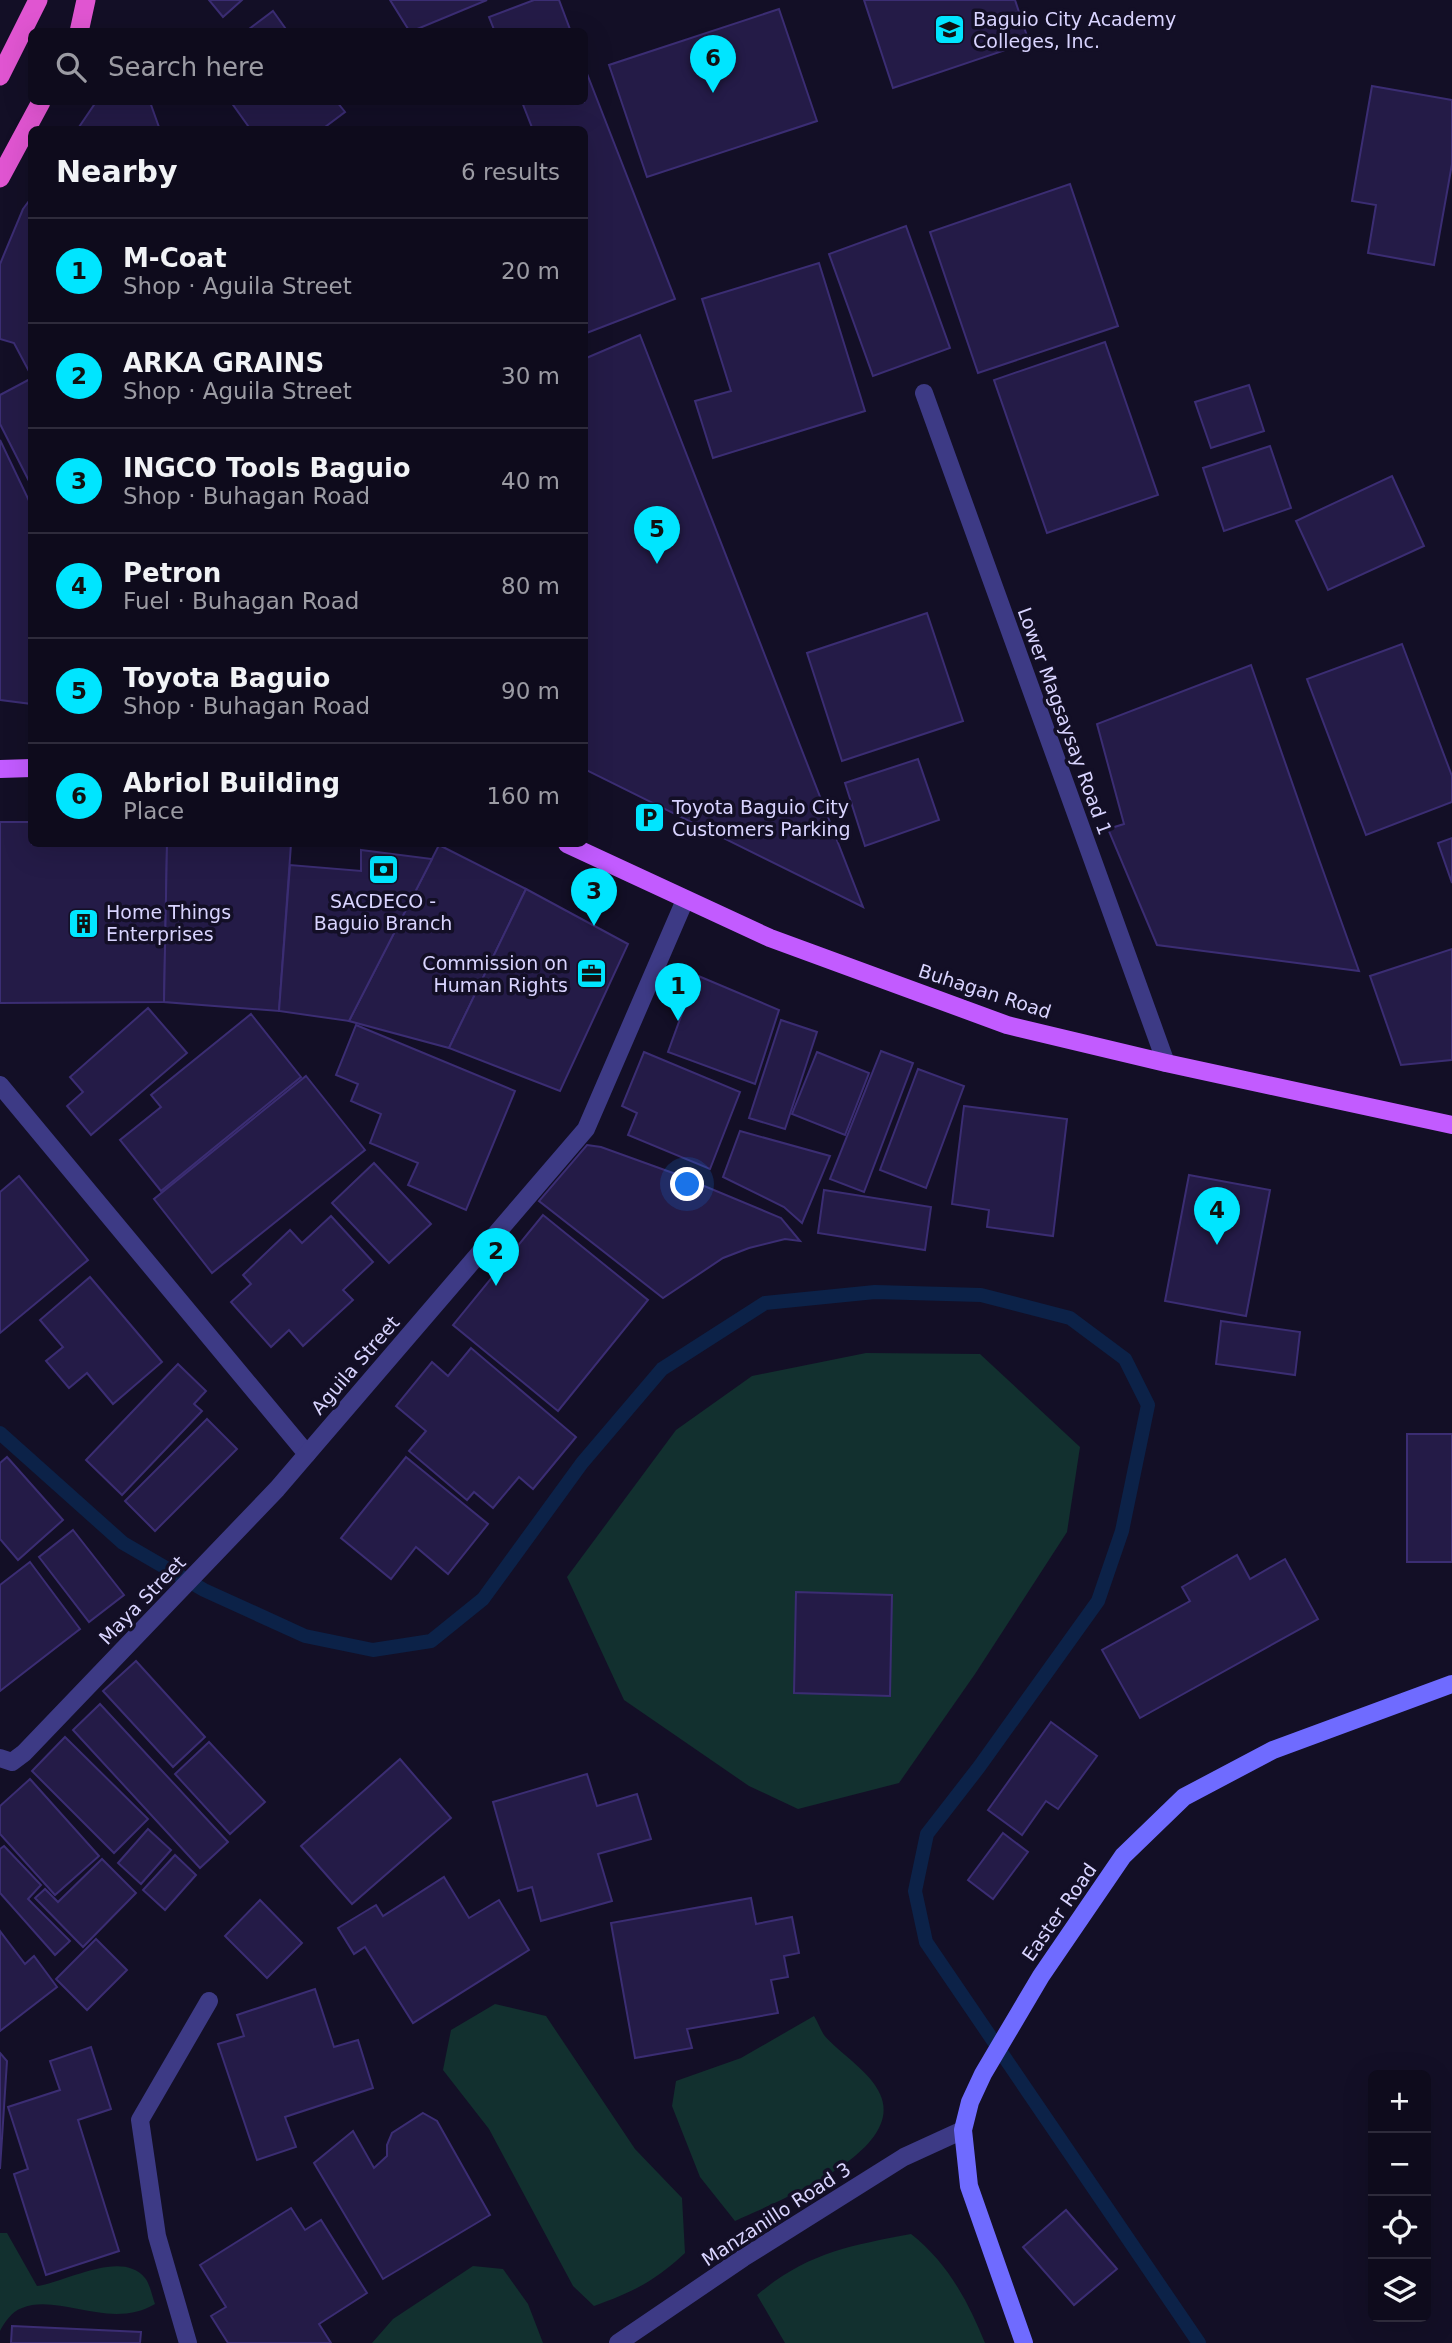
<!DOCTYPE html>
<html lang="en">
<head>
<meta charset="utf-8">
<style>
	:root { --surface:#0e0b1c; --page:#1c1929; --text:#f1f3f6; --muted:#9b9ba3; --line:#2e2b3b; --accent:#00e5ff }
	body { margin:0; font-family:"DejaVu Sans",sans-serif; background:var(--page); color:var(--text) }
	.controls { position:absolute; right:21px; bottom:21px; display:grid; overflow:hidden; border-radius:10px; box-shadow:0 7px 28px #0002 }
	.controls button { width:63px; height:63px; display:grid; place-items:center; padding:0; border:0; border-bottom:2px solid var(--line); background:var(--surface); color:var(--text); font:35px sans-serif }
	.you { position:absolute; left:688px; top:1185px; width:24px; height:24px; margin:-18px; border:5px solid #fff; border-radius:50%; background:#1a73e8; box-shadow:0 0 0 10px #1a73e833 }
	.badge { display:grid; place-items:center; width:46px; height:46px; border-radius:50%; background:var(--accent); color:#111; font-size:23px; font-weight:700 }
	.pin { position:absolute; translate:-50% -58px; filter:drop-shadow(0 2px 4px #0008) }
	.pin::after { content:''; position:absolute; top:37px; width:24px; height:21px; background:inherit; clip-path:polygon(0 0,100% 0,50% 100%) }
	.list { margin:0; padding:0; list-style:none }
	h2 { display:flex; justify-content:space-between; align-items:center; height:91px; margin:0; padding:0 28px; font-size:30px }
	h2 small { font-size:23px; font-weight:400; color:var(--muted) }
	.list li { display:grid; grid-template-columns:46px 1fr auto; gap:21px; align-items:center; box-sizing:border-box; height:105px; padding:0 28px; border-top:2px solid var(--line) }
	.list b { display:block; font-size:26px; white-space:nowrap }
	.list p { margin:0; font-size:23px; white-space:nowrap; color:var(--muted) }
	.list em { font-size:23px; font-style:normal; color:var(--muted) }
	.icon { flex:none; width:38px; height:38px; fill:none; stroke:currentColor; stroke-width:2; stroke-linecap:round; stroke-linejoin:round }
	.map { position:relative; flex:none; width:1452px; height:2343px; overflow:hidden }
	.search { position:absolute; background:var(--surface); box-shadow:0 7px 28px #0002; left:28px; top:28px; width:560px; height:77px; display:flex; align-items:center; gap:18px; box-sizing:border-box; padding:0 24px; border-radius:10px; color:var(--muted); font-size:26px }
	.panel { position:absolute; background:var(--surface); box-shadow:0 7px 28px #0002; left:28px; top:126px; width:560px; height:721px; border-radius:10px }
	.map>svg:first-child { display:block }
	.green { fill:#12302f }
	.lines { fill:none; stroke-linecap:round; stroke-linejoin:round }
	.stream { stroke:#0c2248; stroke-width:14 }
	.building { fill:#241b47; stroke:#3b2d73; stroke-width:2 }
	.minor { stroke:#3d3a85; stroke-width:18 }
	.secondary { stroke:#6f6bff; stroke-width:18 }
	.primary { stroke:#c25bff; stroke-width:18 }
	.trunk { stroke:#e055d1; stroke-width:19 }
	.labels { text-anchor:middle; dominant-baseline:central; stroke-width:7; stroke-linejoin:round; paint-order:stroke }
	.poi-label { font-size:19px; fill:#d9d4ff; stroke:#130f26; text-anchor:start }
	.street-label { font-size:19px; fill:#d9d4ff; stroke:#130f26 }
</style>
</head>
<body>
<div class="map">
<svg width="1452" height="2343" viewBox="0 0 1452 2343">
	<rect width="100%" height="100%" fill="#130f26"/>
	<g class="green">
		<path d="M866 1353 980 1354 1080 1447 1067 1532 975 1674 899 1783 798 1809 749 1786 624 1700 567 1577 676 1430 752 1376Z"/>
		<path d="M495 2004 546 2016 635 2149 682 2198 685 2253C655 2281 633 2292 594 2306L573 2286 489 2129 443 2070 451 2030Z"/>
		<path d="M814 2016C818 2022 820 2029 824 2035 839 2053 871 2072 880 2094 907 2152 775 2202 735 2221L700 2177 672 2106 676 2081 741 2058Z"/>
		<path d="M0 2233H7L37 2286C66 2282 122 2249 145 2278 150 2284 152 2296 155 2304 110 2331 59 2293 22 2308 12 2311 4 2323 0 2331Z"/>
		<path d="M911 2234C947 2262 968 2301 985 2343H785L757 2295C807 2253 848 2246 911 2234Z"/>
		<path d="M473 2266 503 2269 528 2304 543 2343H372L393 2319Z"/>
	</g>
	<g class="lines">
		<path class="stream" d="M0 1433 123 1543 204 1590 305 1636 373 1650 431 1641 483 1599 582 1463 662 1369 765 1303 875 1292 981 1295 1070 1318 1125 1359 1148 1405 1122 1531 1098 1601 979 1767 927 1834 915 1891 926 1942 1199 2343"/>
	</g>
	<g class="building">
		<path d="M209 0H242L223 17Z"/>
		<path d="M390 0H487L410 32Z"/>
		<path d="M534 0H559L571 32H495L489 17Z"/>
		<path d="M864 0H1015L1029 42 893 88Z"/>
		<path d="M779 9 817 121 647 177 609 65Z"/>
		<path d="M273 11 288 32H245Z"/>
		<path d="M584 66 675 299 584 334V130H533L522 102H584Z"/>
		<path d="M1372 86 1452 100V164L1434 265 1368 253 1376 205 1352 201Z"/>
		<path d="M96 102H150L160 130H77Z"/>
		<path d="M231 102H337L345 112 321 130H251Z"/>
		<path d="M1070 184 1118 326 978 373 930 232Z"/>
		<path d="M32 197V377L14 343 0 339V264L23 209Z"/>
		<path d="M906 226 950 348 873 376 829 254Z"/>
		<path d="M819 263 865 411 713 458 695 401 731 391 702 299Z"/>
		<path d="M640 335 863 907 584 769V359Z"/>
		<path d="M1105 342 1158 495 1047 533 994 380Z"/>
		<path d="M32 378V487L0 424V395Z"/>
		<path d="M1249 385 1264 431 1211 448 1195 402Z"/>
		<path d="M0 440 32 507V704L0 700Z"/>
		<path d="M1270 446 1291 508 1224 531 1203 468Z"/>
		<path d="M1392 476 1424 546 1328 590 1296 521Z"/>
		<path d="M927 613 963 721 842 761 807 653Z"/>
		<path d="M1402 644 1452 776V802L1366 835 1307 679Z"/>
		<path d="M1251 665 1316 851 1359 971 1157 945 1108 829 1124 824 1097 724Z"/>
		<path d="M918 759 939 820 865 846 845 783Z"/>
		<path d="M0 822H32V844H167L164 1002 0 1003Z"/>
		<path d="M1452 838V883L1438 843Z"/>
		<path d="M167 844H291L279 1011 164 1002Z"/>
		<path d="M439 845 526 889 449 1048 349 1021Z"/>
		<path d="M361 850 432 859 349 1021 279 1011 290 865 361 871Z"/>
		<path d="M526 889 628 944 560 1091 449 1048Z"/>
		<path d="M1452 949V1060L1401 1065 1370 976Z"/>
		<path d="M696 975 779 1010 755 1084 668 1052Z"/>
		<path d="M148 1008 187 1053 91 1135 67 1106 83 1092 70 1077Z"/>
		<path d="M251 1014 301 1077 161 1191 120 1140 161 1107 151 1095Z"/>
		<path d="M781 1020 817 1032 785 1129 749 1118Z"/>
		<path d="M356 1025 515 1091 466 1210 408 1185 418 1163 370 1143 381 1114 351 1101 358 1084 336 1075Z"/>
		<path d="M881 1051 913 1063 864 1192 830 1179Z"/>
		<path d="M644 1052 740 1092 710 1169 628 1135 637 1113 622 1106Z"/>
		<path d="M817 1052 869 1073 845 1135 792 1114Z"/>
		<path d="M918 1069 964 1086 926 1188 880 1170Z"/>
		<path d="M306 1076 365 1150 212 1273 154 1199Z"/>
		<path d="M964 1106 1067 1119 1053 1236 987 1227 989 1210 952 1204Z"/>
		<path d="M740 1131 830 1156 802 1223 784 1207 723 1177Z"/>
		<path d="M587 1145 601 1147 673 1173 781 1218 800 1241 785 1239 749 1248 723 1258 663 1298 539 1201Z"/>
		<path d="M374 1163 431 1224 389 1263 332 1203Z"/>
		<path d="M1189 1175 1270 1190 1246 1316 1165 1301Z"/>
		<path d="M19 1176 88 1260 0 1333V1192Z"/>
		<path d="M824 1190 931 1207 925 1250 818 1233Z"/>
		<path d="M543 1215 648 1300 558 1411 453 1325Z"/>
		<path d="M331 1216 373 1262 343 1290 353 1300 303 1346 289 1330 271 1347 231 1302 251 1284 243 1275 290 1230 302 1243Z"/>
		<path d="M90 1277 162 1362 113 1404 87 1373 69 1388 46 1361 63 1347 40 1320Z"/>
		<path d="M1221 1321 1300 1332 1295 1375 1216 1364Z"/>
		<path d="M471 1348 576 1437 533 1489 519 1477 493 1508 474 1492 467 1500 409 1451 426 1431 396 1406 432 1362 448 1376Z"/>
		<path d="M178 1364 206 1391 194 1404 202 1411 122 1495 86 1460Z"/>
		<path d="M207 1419 237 1449 155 1531 125 1501Z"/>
		<rect x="1407" y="1434" width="45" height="128"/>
		<path d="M7 1457 63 1520 18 1560 0 1539V1463Z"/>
		<path d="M406 1457 488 1524 448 1574 416 1547 391 1579 341 1538Z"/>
		<path d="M73 1530 124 1595 89 1622 39 1557Z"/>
		<path d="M1237 1555 1250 1579 1285 1559 1318 1619 1140 1718 1102 1650 1190 1601 1182 1587Z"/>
		<path d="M30 1562 80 1629 0 1691V1585Z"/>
		<path d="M796 1592 892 1595 890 1696 794 1693Z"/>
		<path d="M136 1661 205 1737 173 1767 103 1691Z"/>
		<path d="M100 1704 228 1842 200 1868 73 1730Z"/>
		<path d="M1051 1722 1097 1756 1058 1809 1046 1801 1022 1835 988 1810Z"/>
		<path d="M65 1737 148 1819 114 1853 32 1771Z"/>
		<path d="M209 1742 265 1802 230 1834 175 1774Z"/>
		<path d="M400 1759 451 1818 352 1904 301 1846Z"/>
		<path d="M587 1774 597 1806 637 1794 651 1839 598 1854 612 1901 541 1921 532 1887 518 1891 493 1802Z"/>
		<path d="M30 1779 99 1856 55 1895 0 1834V1806Z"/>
		<path d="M148 1829 171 1850 141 1884 118 1863Z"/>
		<path d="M1003 1833 1028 1852 993 1899 968 1880Z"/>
		<path d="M4 1846 41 1885 28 1899 70 1941 55 1955 0 1893V1849Z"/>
		<path d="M175 1855 196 1875 165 1910 143 1890Z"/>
		<path d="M102 1859 136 1893 83 1947 35 1898 45 1889 58 1902Z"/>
		<path d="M444 1877 469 1918 499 1900 529 1950 413 2023 365 1947 354 1954 338 1928 376 1905 383 1916Z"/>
		<path d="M751 1898 756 1924 792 1917 799 1953 784 1956 788 1977 771 1980 778 2013 687 2029 692 2048 635 2058 611 1923Z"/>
		<path d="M260 1900 302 1943 267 1978 225 1936Z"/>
		<path d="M0 1931 25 1964 34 1956 57 1987 0 2031Z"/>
		<path d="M96 1939 127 1970 87 2010 56 1979Z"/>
		<path d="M315 1989 334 2047 358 2040 373 2088 285 2117 296 2147 257 2160 218 2044 244 2036 237 2015Z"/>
		<path d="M91 2047 111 2109 78 2120 119 2251 46 2275 14 2174 28 2169 8 2107 60 2090 50 2061Z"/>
		<path d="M0 2053 7 2061 0 2169Z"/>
		<path d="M423 2113 437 2121 490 2215 383 2279 314 2163 353 2131 374 2168 387 2156V2145L392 2133Z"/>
		<path d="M291 2208 305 2230 321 2220 367 2293 319 2324 331 2343H228L211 2316 226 2307 200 2265Z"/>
		<path d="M1066 2210 1117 2269 1074 2305 1023 2247Z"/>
		<path d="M12 2326 141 2332 140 2343H11Z"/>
	</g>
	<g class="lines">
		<g class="minor">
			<path d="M924 393 1166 1063"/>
			<path d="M0 1085 307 1454"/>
			<path d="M0 1758 12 1762 24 1753 277 1489 586 1129 685 900"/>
			<path d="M188 2343 157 2236 140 2120 209 2001"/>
			<path d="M618 2343 743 2258 904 2157 963 2130"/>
		</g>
		<path class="secondary" d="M1024 2343 969 2186 963 2130 970 2102 983 2074 1041 1976 1123 1856 1184 1797 1273 1750 1452 1684"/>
		<g class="primary">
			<path d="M0 769 32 768"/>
			<path d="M567 844 770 938 1007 1025 1166 1063 1452 1125"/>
		</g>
		<g class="trunk">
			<path d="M79 32 86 0"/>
			<path d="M0 76 38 0"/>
			<path d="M0 178 41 102"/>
		</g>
	</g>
	<defs>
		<symbol id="school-square" viewBox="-11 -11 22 22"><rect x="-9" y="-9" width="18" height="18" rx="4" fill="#00e5ff" stroke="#130f26"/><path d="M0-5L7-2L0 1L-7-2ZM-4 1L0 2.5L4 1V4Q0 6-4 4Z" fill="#111"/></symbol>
		<symbol id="parking-square" viewBox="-11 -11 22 22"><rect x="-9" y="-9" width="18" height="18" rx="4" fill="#00e5ff" stroke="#130f26"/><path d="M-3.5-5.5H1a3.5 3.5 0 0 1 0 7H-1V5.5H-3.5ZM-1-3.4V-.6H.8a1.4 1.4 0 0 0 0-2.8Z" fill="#111"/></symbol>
		<symbol id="bank-square" viewBox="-11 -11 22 22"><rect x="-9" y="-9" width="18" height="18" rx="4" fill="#00e5ff" stroke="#130f26"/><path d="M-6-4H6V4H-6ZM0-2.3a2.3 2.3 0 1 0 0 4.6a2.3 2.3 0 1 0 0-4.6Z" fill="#111"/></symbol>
		<symbol id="building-square" viewBox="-11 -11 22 22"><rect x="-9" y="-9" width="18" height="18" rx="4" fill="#00e5ff" stroke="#130f26"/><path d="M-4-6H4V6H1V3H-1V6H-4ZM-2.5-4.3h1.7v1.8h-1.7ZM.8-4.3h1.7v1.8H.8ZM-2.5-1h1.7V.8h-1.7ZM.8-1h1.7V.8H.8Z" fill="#111"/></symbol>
		<symbol id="office-square" viewBox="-11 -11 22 22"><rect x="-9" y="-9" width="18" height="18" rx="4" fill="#00e5ff" stroke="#130f26"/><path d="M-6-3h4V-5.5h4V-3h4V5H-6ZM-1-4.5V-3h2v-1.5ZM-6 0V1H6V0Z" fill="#111"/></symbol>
	</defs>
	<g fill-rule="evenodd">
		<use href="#school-square" x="932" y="12" width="35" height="35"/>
		<use href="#parking-square" x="632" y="800" width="35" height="35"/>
		<use href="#bank-square" x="366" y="852" width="35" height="35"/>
		<use href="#building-square" x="66" y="906" width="35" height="35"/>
		<use href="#office-square" x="574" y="956" width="35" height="35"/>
	</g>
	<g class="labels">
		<g class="poi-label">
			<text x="973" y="19">Baguio City Academy<tspan x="973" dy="22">Colleges, Inc.</tspan></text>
			<text x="672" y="807">Toyota Baguio City<tspan x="672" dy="22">Customers Parking</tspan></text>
			<text x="383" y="901" text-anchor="middle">SACDECO -<tspan x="383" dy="22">Baguio Branch</tspan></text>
			<text x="106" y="912">Home Things<tspan x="106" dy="22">Enterprises</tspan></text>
			<text x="568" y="963" text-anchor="end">Commission on<tspan x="568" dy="22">Human Rights</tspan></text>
		</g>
		<g class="street-label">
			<text transform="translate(1065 721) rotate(70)">Lower Magsaysay Road 1</text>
			<text transform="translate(985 991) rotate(18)">Buhagan Road</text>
			<text transform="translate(355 1365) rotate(-49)">Aguila Street</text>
			<text transform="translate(142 1600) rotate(-46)">Maya Street</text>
			<text transform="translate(1059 1912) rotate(-55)">Easter Road</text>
			<text transform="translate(776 2214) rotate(-33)">Manzanillo Road 3</text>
		</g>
	</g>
</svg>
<div class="controls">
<button>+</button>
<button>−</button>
<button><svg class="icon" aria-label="locate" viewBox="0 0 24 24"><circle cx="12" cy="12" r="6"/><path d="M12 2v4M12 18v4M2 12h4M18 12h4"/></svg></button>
<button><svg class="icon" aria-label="layers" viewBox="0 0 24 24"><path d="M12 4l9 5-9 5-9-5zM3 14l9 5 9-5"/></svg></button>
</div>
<div class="you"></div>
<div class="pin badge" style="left:678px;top:1021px">1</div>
<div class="pin badge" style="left:496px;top:1286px">2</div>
<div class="pin badge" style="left:594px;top:926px">3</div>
<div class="pin badge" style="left:1217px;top:1245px">4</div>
<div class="pin badge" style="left:657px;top:564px">5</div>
<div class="pin badge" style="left:713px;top:93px">6</div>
<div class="search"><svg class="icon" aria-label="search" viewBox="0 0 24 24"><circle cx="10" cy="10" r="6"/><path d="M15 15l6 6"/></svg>Search here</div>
<section class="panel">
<h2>Nearby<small>6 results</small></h2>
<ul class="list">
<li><span class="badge">1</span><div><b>M-Coat</b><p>Shop · Aguila Street</p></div><em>20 m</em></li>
<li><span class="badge">2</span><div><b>ARKA GRAINS</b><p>Shop · Aguila Street</p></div><em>30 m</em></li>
<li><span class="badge">3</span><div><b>INGCO Tools Baguio</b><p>Shop · Buhagan Road</p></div><em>40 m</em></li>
<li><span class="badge">4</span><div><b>Petron</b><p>Fuel · Buhagan Road</p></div><em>80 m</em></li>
<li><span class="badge">5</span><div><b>Toyota Baguio</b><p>Shop · Buhagan Road</p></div><em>90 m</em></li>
<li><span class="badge">6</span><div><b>Abriol Building</b><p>Place</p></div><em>160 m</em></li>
</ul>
</section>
</div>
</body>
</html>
